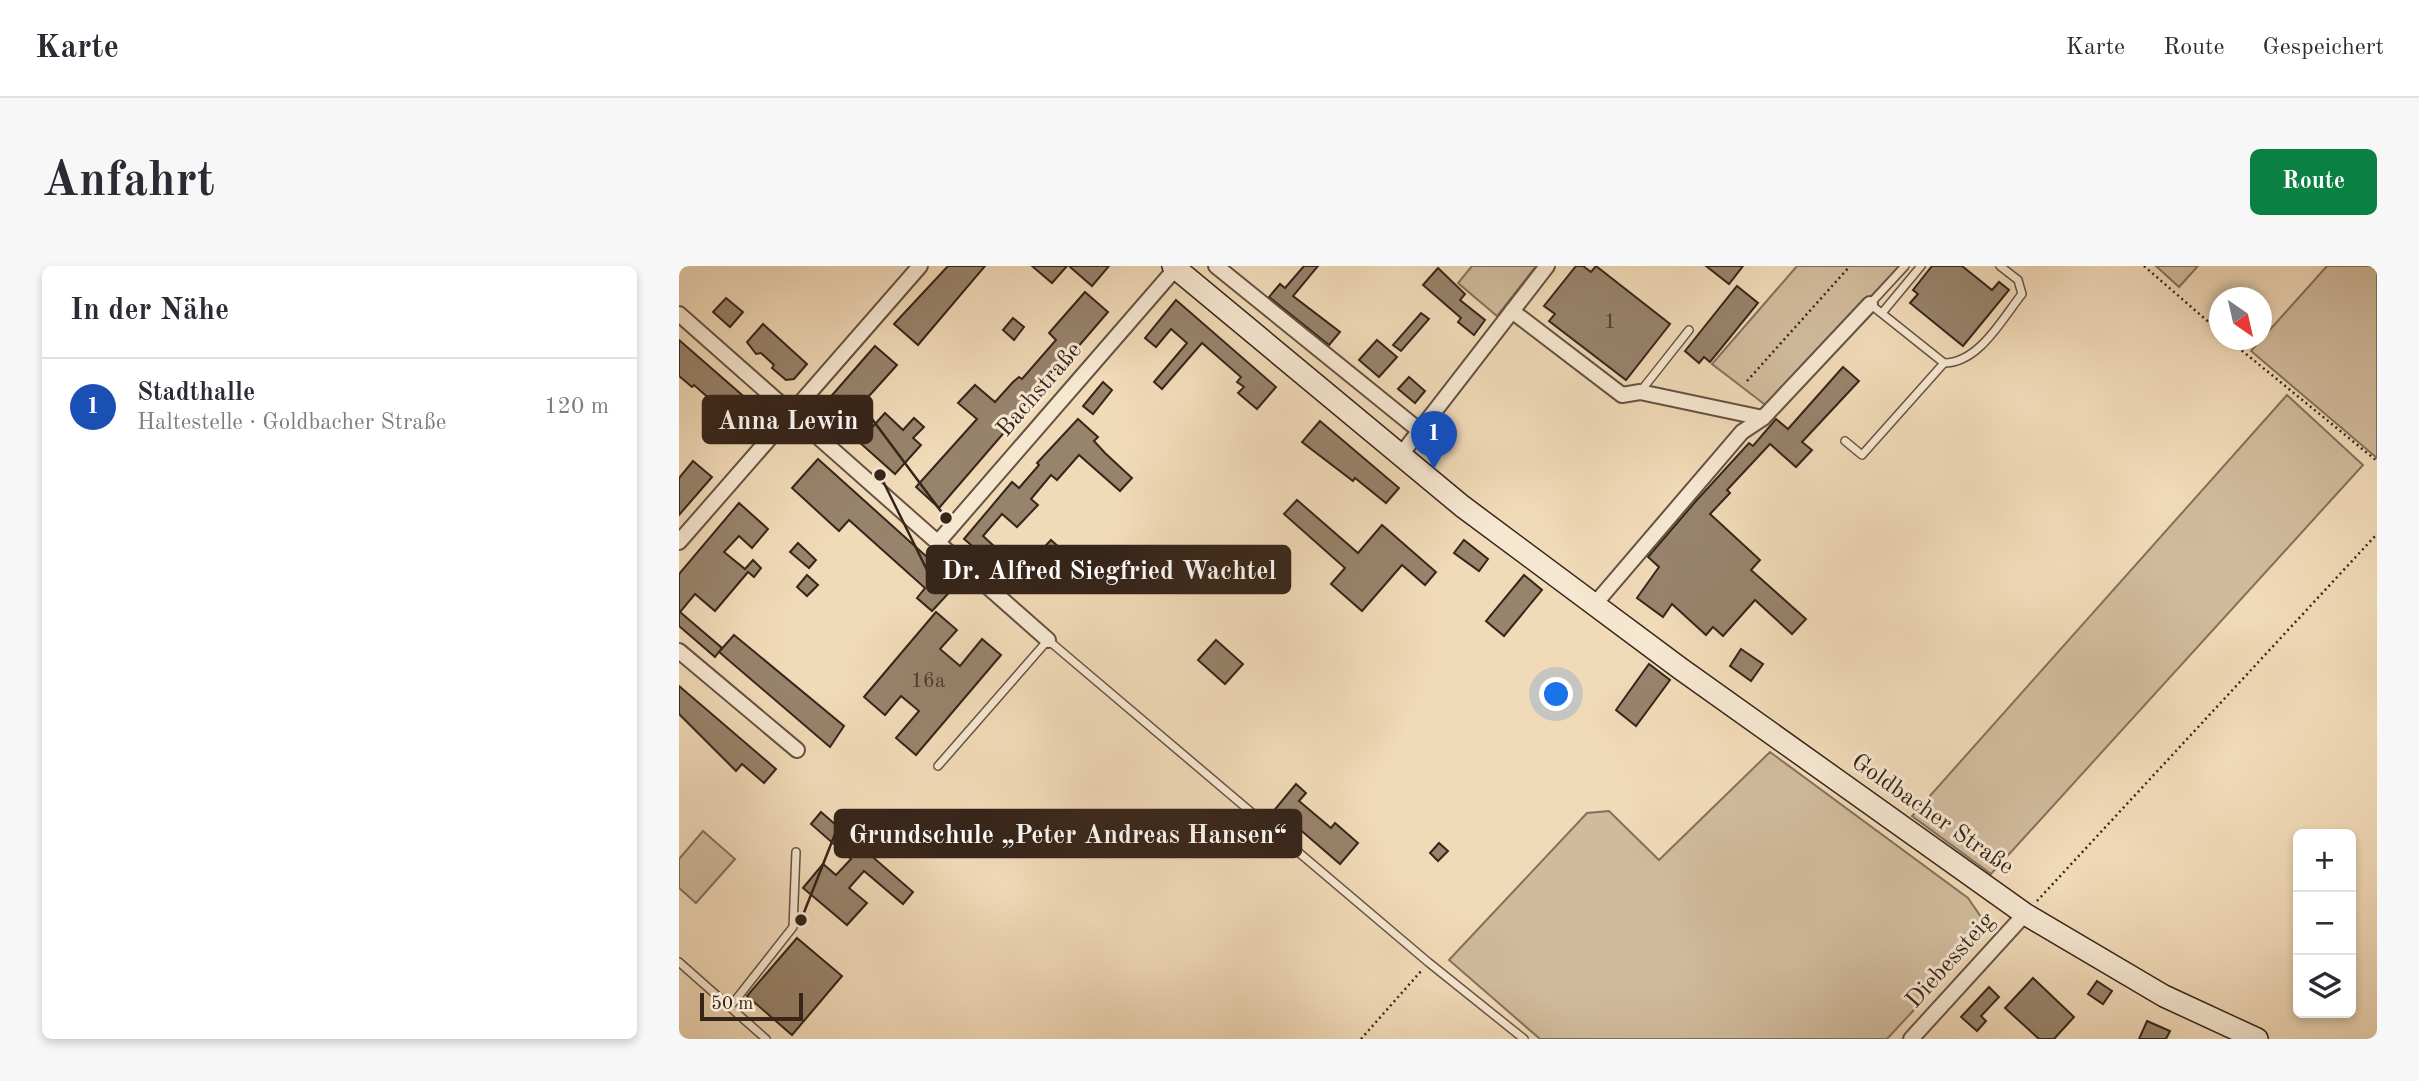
<!DOCTYPE html>
<html lang="de">
<head>
<meta charset="utf-8">
<style>
	:root { --surface:#fff; --page:#f7f7f7; --text:#2b2b33; --muted:#7c7c81; --line:#e1e1e2; --accent:#0b8043 }
	body { margin:0; font-family:"Old Standard TT",serif; background:var(--page); color:var(--text) }
	.controls { position:absolute; right:21px; bottom:21px; display:grid; overflow:hidden; border-radius:10px; box-shadow:0 4px 10px #0003 }
	.controls button { width:63px; height:63px; display:grid; place-items:center; padding:0; border:0; border-bottom:2px solid var(--line); background:var(--surface); color:var(--text); font:35px sans-serif }
	.compass { position:absolute; left:1530px; top:21px; width:63px; height:63px; border-radius:50%; background:var(--surface); box-shadow:0 4px 10px #0003; rotate:146deg }
	.scale { position:absolute; left:21px; bottom:18px; width:103px; box-sizing:border-box; padding-left:7px; border:4px solid #37251a; border-top:0; font-size:19px; line-height:24px; white-space:nowrap; color:#37251a; -webkit-text-stroke:5px #f6e7d1; paint-order:stroke }
	.you { position:absolute; left:878px; top:429px; width:24px; height:24px; margin:-18px; border:5px solid #fff; border-radius:50%; background:#1a73e8; box-shadow:0 0 0 10px #1a73e833 }
	.badge { display:grid; place-items:center; width:46px; height:46px; border-radius:50%; background:var(--accent); color:#fff; font-size:23px; font-weight:700 }
	.pin { position:absolute; translate:-50% -58px; filter:drop-shadow(0 2px 4px #0008) }
	.pin::after { content:''; position:absolute; top:37px; width:24px; height:21px; background:inherit; clip-path:polygon(0 0,100% 0,50% 100%) }
	.list { margin:0; padding:0; list-style:none }
	h2 { display:flex; justify-content:space-between; align-items:center; height:91px; margin:0; padding:0 28px; font-size:30px }
	h2 small { font-size:23px; font-weight:400; color:var(--muted) }
	.list li { display:grid; grid-template-columns:46px 1fr auto; gap:21px; align-items:center; box-sizing:border-box; height:98px; padding:0 28px; border-top:2px solid var(--line) }
	.list b { display:block; font-size:26px; white-space:nowrap }
	.list p { margin:0; font-size:23px; white-space:nowrap; color:var(--muted) }
	.list em { font-size:23px; font-style:normal; color:var(--muted) }
	.icon { flex:none; width:38px; height:38px; fill:none; stroke:currentColor; stroke-width:2; stroke-linecap:round; stroke-linejoin:round }
	.map { position:relative; flex:none; width:1698px; height:773px; overflow:hidden; border-radius:10px }
	header { display:flex; align-items:center; gap:42px; box-sizing:border-box; height:98px; padding:0 35px; background:var(--surface); border-bottom:2px solid var(--line) }
	header strong { font-size:33px }
	nav { display:flex; gap:38px; margin-inline-start:auto; font-size:24px }
	.intro { display:flex; align-items:center; justify-content:space-between; box-sizing:border-box; height:168px; padding:0 42px }
	h1 { margin:0; font-size:49px }
	.button { padding:18px 32px; border-radius:10px; background:var(--accent); color:#fff; font-size:24px; font-weight:700 }
	main { display:flex; gap:42px; padding:0 42px }
	aside { flex:1; background:var(--surface); border-radius:10px; box-shadow:0 4px 10px #0003 }
	.map>svg:first-child { display:block }
	.green { fill:#d1bb9d; stroke:#84705c; stroke-width:2 }
	.building { fill:#98836c; stroke:#37251a; stroke-width:2 }
	.lines { fill:none; stroke-linecap:round; stroke-linejoin:round }
	.service-casing { stroke:#665242; stroke-width:10 }
	.minor-casing { stroke:#665242; stroke-width:18 }
	.secondary-casing { stroke:#37251a; stroke-width:24 }
	.path { stroke:#37251a; stroke-width:2.5; stroke-dasharray:2 3.5; stroke-linecap:butt }
	.service { stroke:#f6e7d1; stroke-width:7 }
	.minor { stroke:#f6e7d1; stroke-width:14 }
	.secondary { stroke:#f6e7d1; stroke-width:21 }
	.labels { text-anchor:middle; dominant-baseline:central; stroke-width:6; stroke-linejoin:round; paint-order:stroke }
	.number-label { font-size:21px; fill:#4f3c2e }
	.street-label { font-size:24px; fill:#37251a; stroke:#f6e7d1 }
	.leader { fill:none; stroke:#37251a; stroke-width:2.5 }
	.callout-dot { fill:#37251a; stroke:#f6e7d1; stroke-width:2.5 }
	.callout { fill:#37251a; stroke:#37251a; stroke-width:2.5 }
	.callout-label { font-size:26px; text-anchor:middle; font-weight:bold; fill:#fff }
</style>
</head>
<body>
<header>
<strong>Karte</strong>
<nav><a>Karte</a><a>Route</a><a>Gespeichert</a></nav>
</header>
<div class="intro"><h1>Anfahrt</h1><a class="button">Route</a></div>
<main>
<aside>
<h2>In der Nähe<small></small></h2>
<ul class="list">
<li><span class="badge" style="background:#1a4fb4">1</span><div><b>Stadthalle</b><p>Haltestelle · Goldbacher Straße</p></div><em>120 m</em></li>
</ul>
</aside>
<div class="map">
<svg width="1698" height="773" viewBox="0 0 1698 773">
	<rect width="100%" height="100%" fill="#f1dab8"/>
	<filter id="stains"><feTurbulence type="fractalNoise" baseFrequency=".00286" numOctaves="4"/><feColorMatrix values="0 0 0 0 .2 0 0 0 0 .09 0 0 0 0 .02 0 0 0 .5 -.17"/></filter>
	<radialGradient id="worn" r=".72"><stop offset=".6" stop-color="#630" stop-opacity="0"/><stop offset="1" stop-color="#630" stop-opacity=".3"/></radialGradient>
	<g class="green">
		<path d="M793 0H857L818 50 779 17Z"/>
		<path d="M1118 0H1220L1089 141 1033 98Z"/>
		<path d="M1477 0H1519L1500 21Z"/>
		<path d="M1648 0H1698V192L1572 85Z"/>
		<path d="M1608 129 1684 199 1312 608 1233 550Z"/>
		<path d="M1091 486 1289 632 1302 651 1297 677 1208 773H861L770 694 908 547 930 545 980 594Z"/>
		<path d="M24 565 56 593 17 637 0 622V593Z"/>
	</g>
	<g class="building">
		<path d="M269 0H306L239 79 215 58Z"/>
		<path d="M353 0H388L373 17Z"/>
		<path d="M390 0H430L413 20Z"/>
		<path d="M625 0H639L614 30 661 66 650 79 590 31 601 18 606 22Z"/>
		<path d="M897 0H904L912 6 917 0 991 58 947 114 870 55 876 48 865 40Z"/>
		<path d="M1027 0H1064L1050 18Z"/>
		<path d="M1253 0H1283L1313 24 1320 16 1330 24 1284 80 1231 37 1239 28 1234 24Z"/>
		<path d="M759 2 786 28 781 34 806 54 795 69 779 56 782 52 744 19Z"/>
		<path d="M1058 20 1079 37 1031 96 1025 91 1020 97 1006 85Z"/>
		<path d="M406 26 429 46 260 242 237 221 298 153 279 137 296 119 316 136 334 116 340 111 343 113 377 74 370 67Z"/>
		<path d="M47 32 64 46 51 61 34 46Z"/>
		<path d="M497 34 597 121 578 143 559 127 565 121 558 116 562 111 523 77 483 123 475 116 508 77 492 63 477 81 466 72Z"/>
		<path d="M742 47 750 53 722 85 714 79Z"/>
		<path d="M334 52 345 61 335 74 324 64Z"/>
		<path d="M84 58 128 98 115 113 107 114 93 102 95 99 82 87 77 88 68 76Z"/>
		<path d="M0 74 86 149 63 176 53 168 60 159 15 119 13 121 0 110Z"/>
		<path d="M698 74 718 91 700 111 680 94Z"/>
		<path d="M196 80 218 99 162 161 141 143Z"/>
		<path d="M1164 101 1180 115 1123 176 1133 184 1117 201 1091 178 1048 224 1051 227 1031 248 1081 294 1072 304 1127 353 1113 368 1076 334 1044 370 1034 361 1027 369 993 338 984 351 958 332 980 301 969 291 1017 235 1070 177 1074 180 1097 153 1109 163Z"/>
		<path d="M730 111 746 125 736 137 719 123Z"/>
		<path d="M424 116 433 124 414 148 404 140Z"/>
		<path d="M206 147 224 164 235 152 245 161 234 172 242 179 216 208 180 176Z"/>
		<path d="M399 153 419 171 415 175 426 187 453 212 441 225 400 189 378 214 372 209 352 233 359 239 338 261 323 248 304 270 340 303 328 317 309 300 305 305 291 292 298 284 285 273 333 216 340 222 360 199 358 197Z"/>
		<path d="M641 155 720 222 707 237 676 212 674 215 623 176Z"/>
		<path d="M139 193 278 318 253 345 238 332 246 322 170 254 160 265 113 222Z"/>
		<path d="M14 195 33 211 0 249V212Z"/>
		<path d="M618 234 679 287 703 259 757 306 746 319 723 299 683 345 652 318 666 302 605 248Z"/>
		<path d="M60 237 89 263 73 282 60 270 45 286 66 303 74 294 82 302 75 311 69 306 36 345 16 328 1 346 43 382 36 391 0 360V308Z"/>
		<path d="M372 274 390 290 370 315 350 297Z"/>
		<path d="M785 274 809 293 800 305 775 287Z"/>
		<path d="M119 277 137 294 130 302 111 286Z"/>
		<path d="M128 309 139 319 128 330 118 321Z"/>
		<path d="M845 309 863 324 825 370 807 355Z"/>
		<path d="M257 346 278 364 261 383 281 400 303 373 322 389 237 489 217 472 240 445 222 430 206 449 185 431Z"/>
		<path d="M55 369 165 460 151 481 40 386Z"/>
		<path d="M537 374 564 398 546 418 519 394Z"/>
		<path d="M1062 383 1084 398 1072 415 1051 400Z"/>
		<path d="M970 398 991 414 957 460 937 444Z"/>
		<path d="M0 420 97 503 85 517 63 498 57 505 0 448Z"/>
		<path d="M617 518 627 527 620 535 652 562 656 557 679 577 661 598 610 554 606 558 593 547Z"/>
		<path d="M142 546 234 626 224 638 185 605 170 622 188 637 168 659 124 622 144 598 157 609 172 593 132 558Z"/>
		<path d="M760 577 769 585 759 595 751 587Z"/>
		<path d="M118 672 163 710 113 769 68 730Z"/>
		<path d="M1354 712 1395 751 1375 773H1360L1326 742Z"/>
		<path d="M1418 715 1433 725 1424 738 1409 728Z"/>
		<path d="M1310 721 1320 731 1302 750 1307 755 1298 765 1282 751Z"/>
		<path d="M1468 755 1491 765 1487 773H1460Z"/>
	</g>
	<g class="lines">
		<defs>
			<g id="service">
				<path d="M1226 0 1191 38 1265 97C1300 97 1323 53 1343 28L1339 14 1321 0"/>
				<path d="M1203 47 1242 0"/>
				<path d="M961 126 1010 64"/>
				<path d="M1166 175 1183 189 1265 97"/>
				<path d="M259 500 369 374 749 696 845 773"/>
				<path d="M0 696 87 773"/>
				<path d="M51 741 114 661 117 586"/>
			</g>
			<g id="minor">
				<path d="M537 0 741 165"/>
				<path d="M833 45 943 129 961 126 1084 152"/>
				<path d="M0 48 369 374"/>
				<path d="M721 190 868 0"/>
				<path d="M260 275 497 2"/>
				<path d="M0 276 241 0"/>
				<path d="M915 339 1063 166 1084 152 1191 38"/>
				<path d="M0 385 118 484"/>
				<path d="M1232 773 1346 648"/>
			</g>
			<path id="secondary" d="M494 0 783 240 1002 403 1346 648 1485 730 1578 773"/>
		</defs>
		<use href="#service" class="service-casing"/>
		<use href="#minor" class="minor-casing"/>
		<use href="#secondary" class="secondary-casing"/>
		<g class="path">
			<path d="M1465 0 1540 65"/>
			<path d="M1550 74 1698 195"/>
			<path d="M1068 115 1171 0"/>
			<path d="M1358 635 1698 268"/>
			<path d="M682 773 743 704"/>
		</g>
		<use href="#service" class="service"/>
		<use href="#minor" class="minor"/>
		<use href="#secondary" class="secondary"/>
	</g>
	<g class="labels">
		<g class="number-label">
			<text x="931" y="56">1</text>
			<text x="249" y="415">16a</text>
		</g>
		<g class="street-label">
			<text transform="translate(361 124) rotate(-49)">Bachstraße</text>
			<text transform="translate(1253 549) rotate(35)">Goldbacher Straße</text>
			<text transform="translate(1272 695) rotate(-48)">Diebessteig</text>
		</g>
	</g>
	<path class="leader" d="M267 252L193 153M201 209L248 304M122 654L156 568"/>
	<g class="callout-dot">
		<circle cx="267" cy="252" r="7"/>
		<circle cx="201" cy="209" r="7"/>
		<circle cx="122" cy="654" r="7"/>
	</g>
	<g class="callout">
		<rect x="24" y="130" width="169" height="47" rx="7"/>
		<rect x="248" y="280" width="363" height="47" rx="7"/>
		<rect x="156" y="544" width="466" height="47" rx="7"/>
	</g>
	<g class="callout-label">
		<text x="109" y="163">Anna Lewin</text>
		<text x="430" y="313">Dr. Alfred Siegfried Wachtel</text>
		<text x="389" y="577">Grundschule „Peter Andreas Hansen“</text>
	</g>
	<rect width="100%" height="100%" filter="url(#stains)"/>
	<rect width="100%" height="100%" fill="url(#worn)"/>
</svg>
<div class="controls">
<button>+</button>
<button>−</button>
<button><svg class="icon" aria-label="layers" viewBox="0 0 24 24"><path d="M12 4l9 5-9 5-9-5zM3 14l9 5 9-5"/></svg></button>
</div>
<svg class="compass" viewBox="-18 -18 36 36"><path d="M0-13l5 13h-10z" fill="#e53935"/><path d="M0 13l5-13h-10z" fill="#7c7c81"/></svg>
<div class="scale">50 m</div>
<div class="you"></div>
<div class="pin badge" style="left:755px;top:203px;background:#1a4fb4">1</div>
</div>
</main>
</body>
</html>
